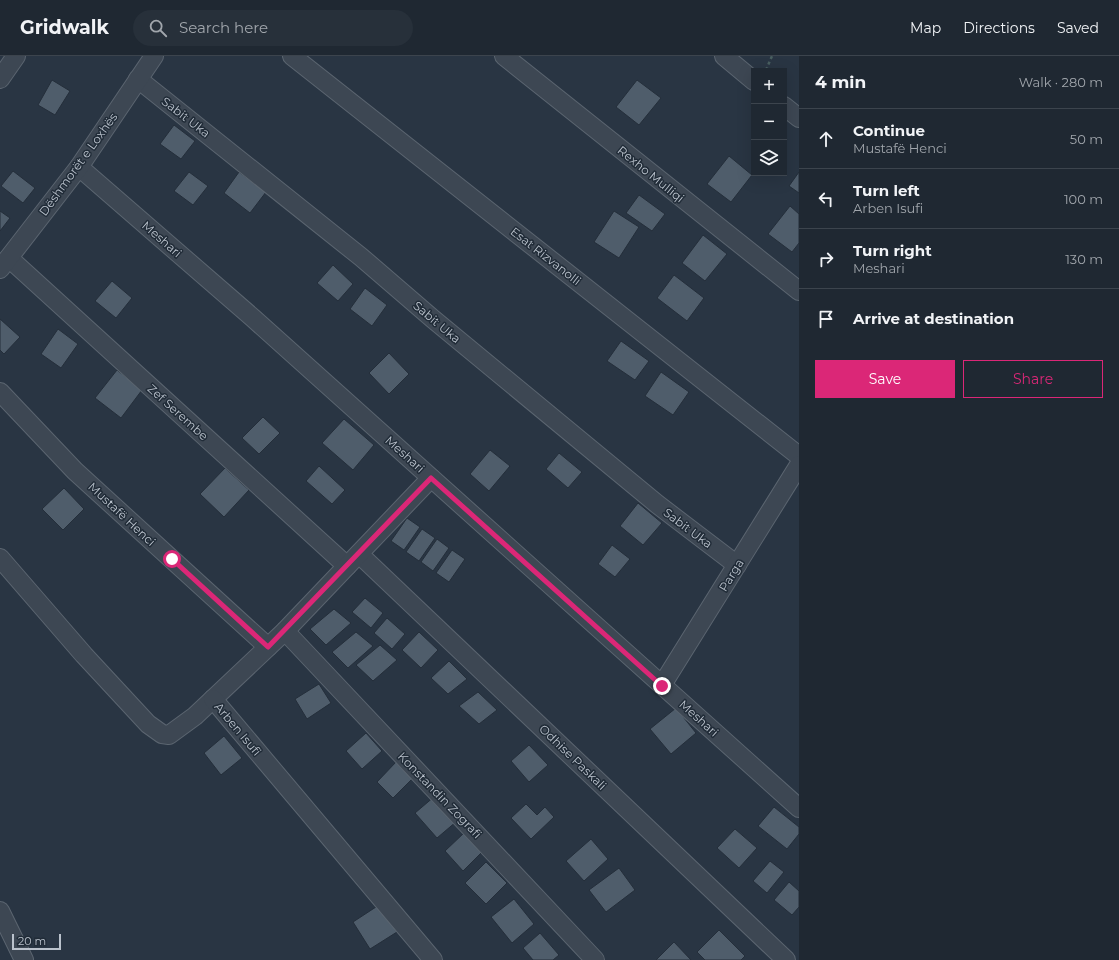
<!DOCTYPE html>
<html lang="en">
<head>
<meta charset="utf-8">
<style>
	:root { --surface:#1f2832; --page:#27303a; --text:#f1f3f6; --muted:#a1a6ac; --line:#3c444d; --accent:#db2777 }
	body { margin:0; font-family:Montserrat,sans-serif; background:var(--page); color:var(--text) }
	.controls { position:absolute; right:12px; top:12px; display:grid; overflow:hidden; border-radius:0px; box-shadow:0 4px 16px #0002 }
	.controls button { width:36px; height:36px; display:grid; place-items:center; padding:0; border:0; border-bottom:1px solid var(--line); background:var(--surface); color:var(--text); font:20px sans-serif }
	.scale { position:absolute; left:12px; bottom:10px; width:49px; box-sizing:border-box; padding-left:4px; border:2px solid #bac2cc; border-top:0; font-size:11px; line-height:14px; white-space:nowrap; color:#bac2cc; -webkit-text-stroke:3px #212c38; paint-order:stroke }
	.stop { position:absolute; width:12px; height:12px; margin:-9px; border:3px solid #db2777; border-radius:50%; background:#fff }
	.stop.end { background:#db2777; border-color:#fff; box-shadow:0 1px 4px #0008 }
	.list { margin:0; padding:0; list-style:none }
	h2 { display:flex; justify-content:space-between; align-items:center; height:52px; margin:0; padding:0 16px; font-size:17px }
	h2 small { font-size:13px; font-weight:400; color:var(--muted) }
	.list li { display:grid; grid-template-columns:26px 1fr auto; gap:12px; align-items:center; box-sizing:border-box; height:60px; padding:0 16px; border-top:1px solid var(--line) }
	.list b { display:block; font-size:15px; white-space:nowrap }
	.list p { margin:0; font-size:13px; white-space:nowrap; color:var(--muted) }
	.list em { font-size:13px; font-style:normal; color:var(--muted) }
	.actions { display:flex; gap:8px; padding:12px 16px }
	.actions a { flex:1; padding:9px 0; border:1px solid var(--accent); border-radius:0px; text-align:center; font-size:14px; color:var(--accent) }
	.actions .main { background:var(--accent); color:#fff }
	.icon { flex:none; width:22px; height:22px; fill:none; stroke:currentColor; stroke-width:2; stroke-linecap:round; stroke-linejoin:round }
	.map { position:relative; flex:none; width:799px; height:904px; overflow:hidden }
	header { display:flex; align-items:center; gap:24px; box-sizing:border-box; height:56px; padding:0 20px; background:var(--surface); border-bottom:1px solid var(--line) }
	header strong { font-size:19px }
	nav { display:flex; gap:22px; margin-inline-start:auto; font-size:14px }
	.search { width:280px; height:36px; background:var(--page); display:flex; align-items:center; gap:10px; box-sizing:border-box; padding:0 14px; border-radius:22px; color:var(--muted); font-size:15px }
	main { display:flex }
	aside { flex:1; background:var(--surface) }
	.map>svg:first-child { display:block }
	.building { fill:#4f5d6b; stroke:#242e3a }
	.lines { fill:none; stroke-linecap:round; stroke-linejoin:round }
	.minor-casing { stroke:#5b6570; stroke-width:20 }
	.path { stroke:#495f60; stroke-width:2.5; stroke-dasharray:3 3; stroke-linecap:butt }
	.minor { stroke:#3d4753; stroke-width:18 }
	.route { stroke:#db2777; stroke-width:5 }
	.labels { text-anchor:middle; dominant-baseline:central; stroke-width:3; stroke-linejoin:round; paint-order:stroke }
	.street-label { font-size:12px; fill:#bac2cc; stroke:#212c38 }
</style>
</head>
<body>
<header>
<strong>Gridwalk</strong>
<div class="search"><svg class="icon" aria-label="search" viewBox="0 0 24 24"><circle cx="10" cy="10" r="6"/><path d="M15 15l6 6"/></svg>Search here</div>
<nav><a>Map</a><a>Directions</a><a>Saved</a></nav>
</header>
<main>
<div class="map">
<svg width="799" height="904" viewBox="0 0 799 904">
	<rect width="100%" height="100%" fill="#293543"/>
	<g class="building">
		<path d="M52 24 70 35 55 59 38 49Z"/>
		<path d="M637 24 661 42 639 69 616 51Z"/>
		<path d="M174 69 195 85 181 103 160 88Z"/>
		<path d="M729 100 752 119 731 146 707 128Z"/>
		<path d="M13 115 35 132 23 147 1 130Z"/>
		<path d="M189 116 208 130 193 149 174 135Z"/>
		<path d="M239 116 266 136 250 157 224 137Z"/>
		<path d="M799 116V137L789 130Z"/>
		<path d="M639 139 665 158 652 175 626 157Z"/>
		<path d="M790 150 799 158V187L792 196 768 178Z"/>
		<path d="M0 155 10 162 0 175Z"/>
		<path d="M614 155 639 171 619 202 594 186Z"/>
		<path d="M703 179 727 198 705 225 682 207Z"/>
		<path d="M333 209 353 228 338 245 317 227Z"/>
		<path d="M674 219 704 242 687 265 657 242Z"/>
		<path d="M112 225 132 242 116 262 95 245Z"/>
		<path d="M365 232 387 249 372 270 350 253Z"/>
		<path d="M0 263 20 281 4 298 0 294Z"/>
		<path d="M58 273 78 288 61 312 41 298Z"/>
		<path d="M621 285 649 305 635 324 607 305Z"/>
		<path d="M389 297 409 318 389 338 369 317Z"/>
		<path d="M117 314 142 334 121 362 95 342Z"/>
		<path d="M661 316 689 336 673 359 645 340Z"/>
		<path d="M263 361 280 377 259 398 242 382Z"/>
		<path d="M344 363 374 389 353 414 322 387Z"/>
		<path d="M490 394 510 410 489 435 470 418Z"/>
		<path d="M559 397 582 416 568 432 546 413Z"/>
		<path d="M319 410 345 434 332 448 306 425Z"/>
		<path d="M225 412 249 434 224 461 200 438Z"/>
		<path d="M64 432 84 453 63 474 42 453Z"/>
		<path d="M638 447 662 467 643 489 620 470Z"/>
		<path d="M407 462 420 471 404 494 391 485Z"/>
		<path d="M422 473 435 482 419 505 406 496Z"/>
		<path d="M437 483 449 492 433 515 421 506Z"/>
		<path d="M612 489 630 503 615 521 598 508Z"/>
		<path d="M452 494 465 503 449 526 436 517Z"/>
		<path d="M365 542 383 557 371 572 352 556Z"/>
		<path d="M334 553 351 567 326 589 310 573Z"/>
		<path d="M387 562 405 578 392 593 374 577Z"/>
		<path d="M356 576 373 590 348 612 332 596Z"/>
		<path d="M419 576 438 594 421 612 402 594Z"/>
		<path d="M380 589 397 604 373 625 356 609Z"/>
		<path d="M449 605 467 623 448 638 431 622Z"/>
		<path d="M319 628 331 647 307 663 295 643Z"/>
		<path d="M478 636 497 654 479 668 459 650Z"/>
		<path d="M676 652 696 677 671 698 650 673Z"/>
		<path d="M366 677 382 695 362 713 346 695Z"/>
		<path d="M224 680 242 702 221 719 204 697Z"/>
		<path d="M529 689 548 709 529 726 511 705Z"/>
		<path d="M396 706 412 723 393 742 377 726Z"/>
		<path d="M435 740 457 765 437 782 415 757Z"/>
		<path d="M526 748 537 759 545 751 554 761 531 783 511 762Z"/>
		<path d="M774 751 799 771V778L787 793 758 770Z"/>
		<path d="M735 773 757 792 739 812 717 792Z"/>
		<path d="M465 776 483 795 463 815 445 795Z"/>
		<path d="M591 783 608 803 584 825 566 805Z"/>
		<path d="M770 805 784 816 767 837 753 825Z"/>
		<path d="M486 806 507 827 486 848 465 827Z"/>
		<path d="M619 812 635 834 606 856 589 834Z"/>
		<path d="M789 826 799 835V851L792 859 774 844Z"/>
		<path d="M514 843 534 868 512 887 491 861Z"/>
		<path d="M379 849 397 876 370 893 353 866Z"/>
		<path d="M719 874 745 900 741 904H705L697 896Z"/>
		<path d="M540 877 559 899 553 904H533L523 892Z"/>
		<path d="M674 886 691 904H656Z"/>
	</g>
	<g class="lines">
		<defs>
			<g id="minor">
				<path d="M292 0 799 400"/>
				<path d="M504 0 799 235"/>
				<path d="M724 0 754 25"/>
				<path d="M0 23 16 0"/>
				<path d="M138 23 361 201 433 263 657 448 737 509"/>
				<path d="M784 50 799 62"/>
				<path d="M79 111 253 262 799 752"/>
				<path d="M9 202 347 510"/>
				<path d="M0 213 79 111 154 0"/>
				<path d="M0 336 75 415 268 591"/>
				<path d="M359 498 786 904"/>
				<path d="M0 502 84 599 148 668 162 678 169 679 195 660 285 575 431 422"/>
				<path d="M285 575 595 904"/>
				<path d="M662 629 799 409"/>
				<path d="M213 643 433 904"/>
				<path d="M0 855 24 904"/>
			</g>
		</defs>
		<use href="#minor" class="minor-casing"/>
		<path class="path" d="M766 14 772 0"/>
		<use href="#minor" class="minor"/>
	</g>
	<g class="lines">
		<path class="route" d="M172 503 268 591 431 422 662 630"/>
	</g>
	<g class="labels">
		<g class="street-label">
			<text transform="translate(186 61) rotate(38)">Sabit Uka</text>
			<text transform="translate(78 108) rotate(-54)">Dëshmorët e Loxhës</text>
			<text transform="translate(651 118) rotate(39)">Rexho Mulliqi</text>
			<text transform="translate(162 183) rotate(41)">Meshari</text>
			<text transform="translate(546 200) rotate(38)">Esat Rizvanolli</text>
			<text transform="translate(437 266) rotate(40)">Sabit Uka</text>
			<text transform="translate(178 356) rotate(42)">Zef Serembe</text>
			<text transform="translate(405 398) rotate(42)">Meshari</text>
			<text transform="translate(122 458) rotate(43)">Mustafë Henci</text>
			<text transform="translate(688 472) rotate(37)">Sabit Uka</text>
			<text transform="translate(731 519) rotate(-58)">Parga</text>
			<text transform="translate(699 662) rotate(42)">Meshari</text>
			<text transform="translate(238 673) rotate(50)">Arben Isufi</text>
			<text transform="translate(573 701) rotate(44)">Odhise Paskali</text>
			<text transform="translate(440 739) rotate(46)">Konstandin Zografi</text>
		</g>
	</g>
</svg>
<div class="controls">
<button>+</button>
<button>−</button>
<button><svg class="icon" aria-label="layers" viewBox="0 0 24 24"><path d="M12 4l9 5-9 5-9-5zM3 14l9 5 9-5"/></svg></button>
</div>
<div class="scale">20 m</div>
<div class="stop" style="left:172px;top:503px"></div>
<div class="stop end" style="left:662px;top:630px"></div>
</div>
<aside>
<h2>4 min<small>Walk · 280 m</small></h2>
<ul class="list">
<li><svg class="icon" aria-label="ahead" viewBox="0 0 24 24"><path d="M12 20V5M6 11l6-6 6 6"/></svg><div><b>Continue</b><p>Mustafë Henci</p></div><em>50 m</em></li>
<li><svg class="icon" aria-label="left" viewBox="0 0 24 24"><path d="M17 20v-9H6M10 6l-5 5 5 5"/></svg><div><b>Turn left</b><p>Arben Isufi</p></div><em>100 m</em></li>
<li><svg class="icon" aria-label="right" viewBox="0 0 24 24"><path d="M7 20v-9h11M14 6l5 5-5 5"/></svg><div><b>Turn right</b><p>Meshari</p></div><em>130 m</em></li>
<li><svg class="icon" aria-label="arrive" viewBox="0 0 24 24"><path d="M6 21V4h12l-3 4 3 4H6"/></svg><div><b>Arrive at destination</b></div></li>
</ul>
<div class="actions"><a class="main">Save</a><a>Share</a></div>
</aside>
</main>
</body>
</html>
